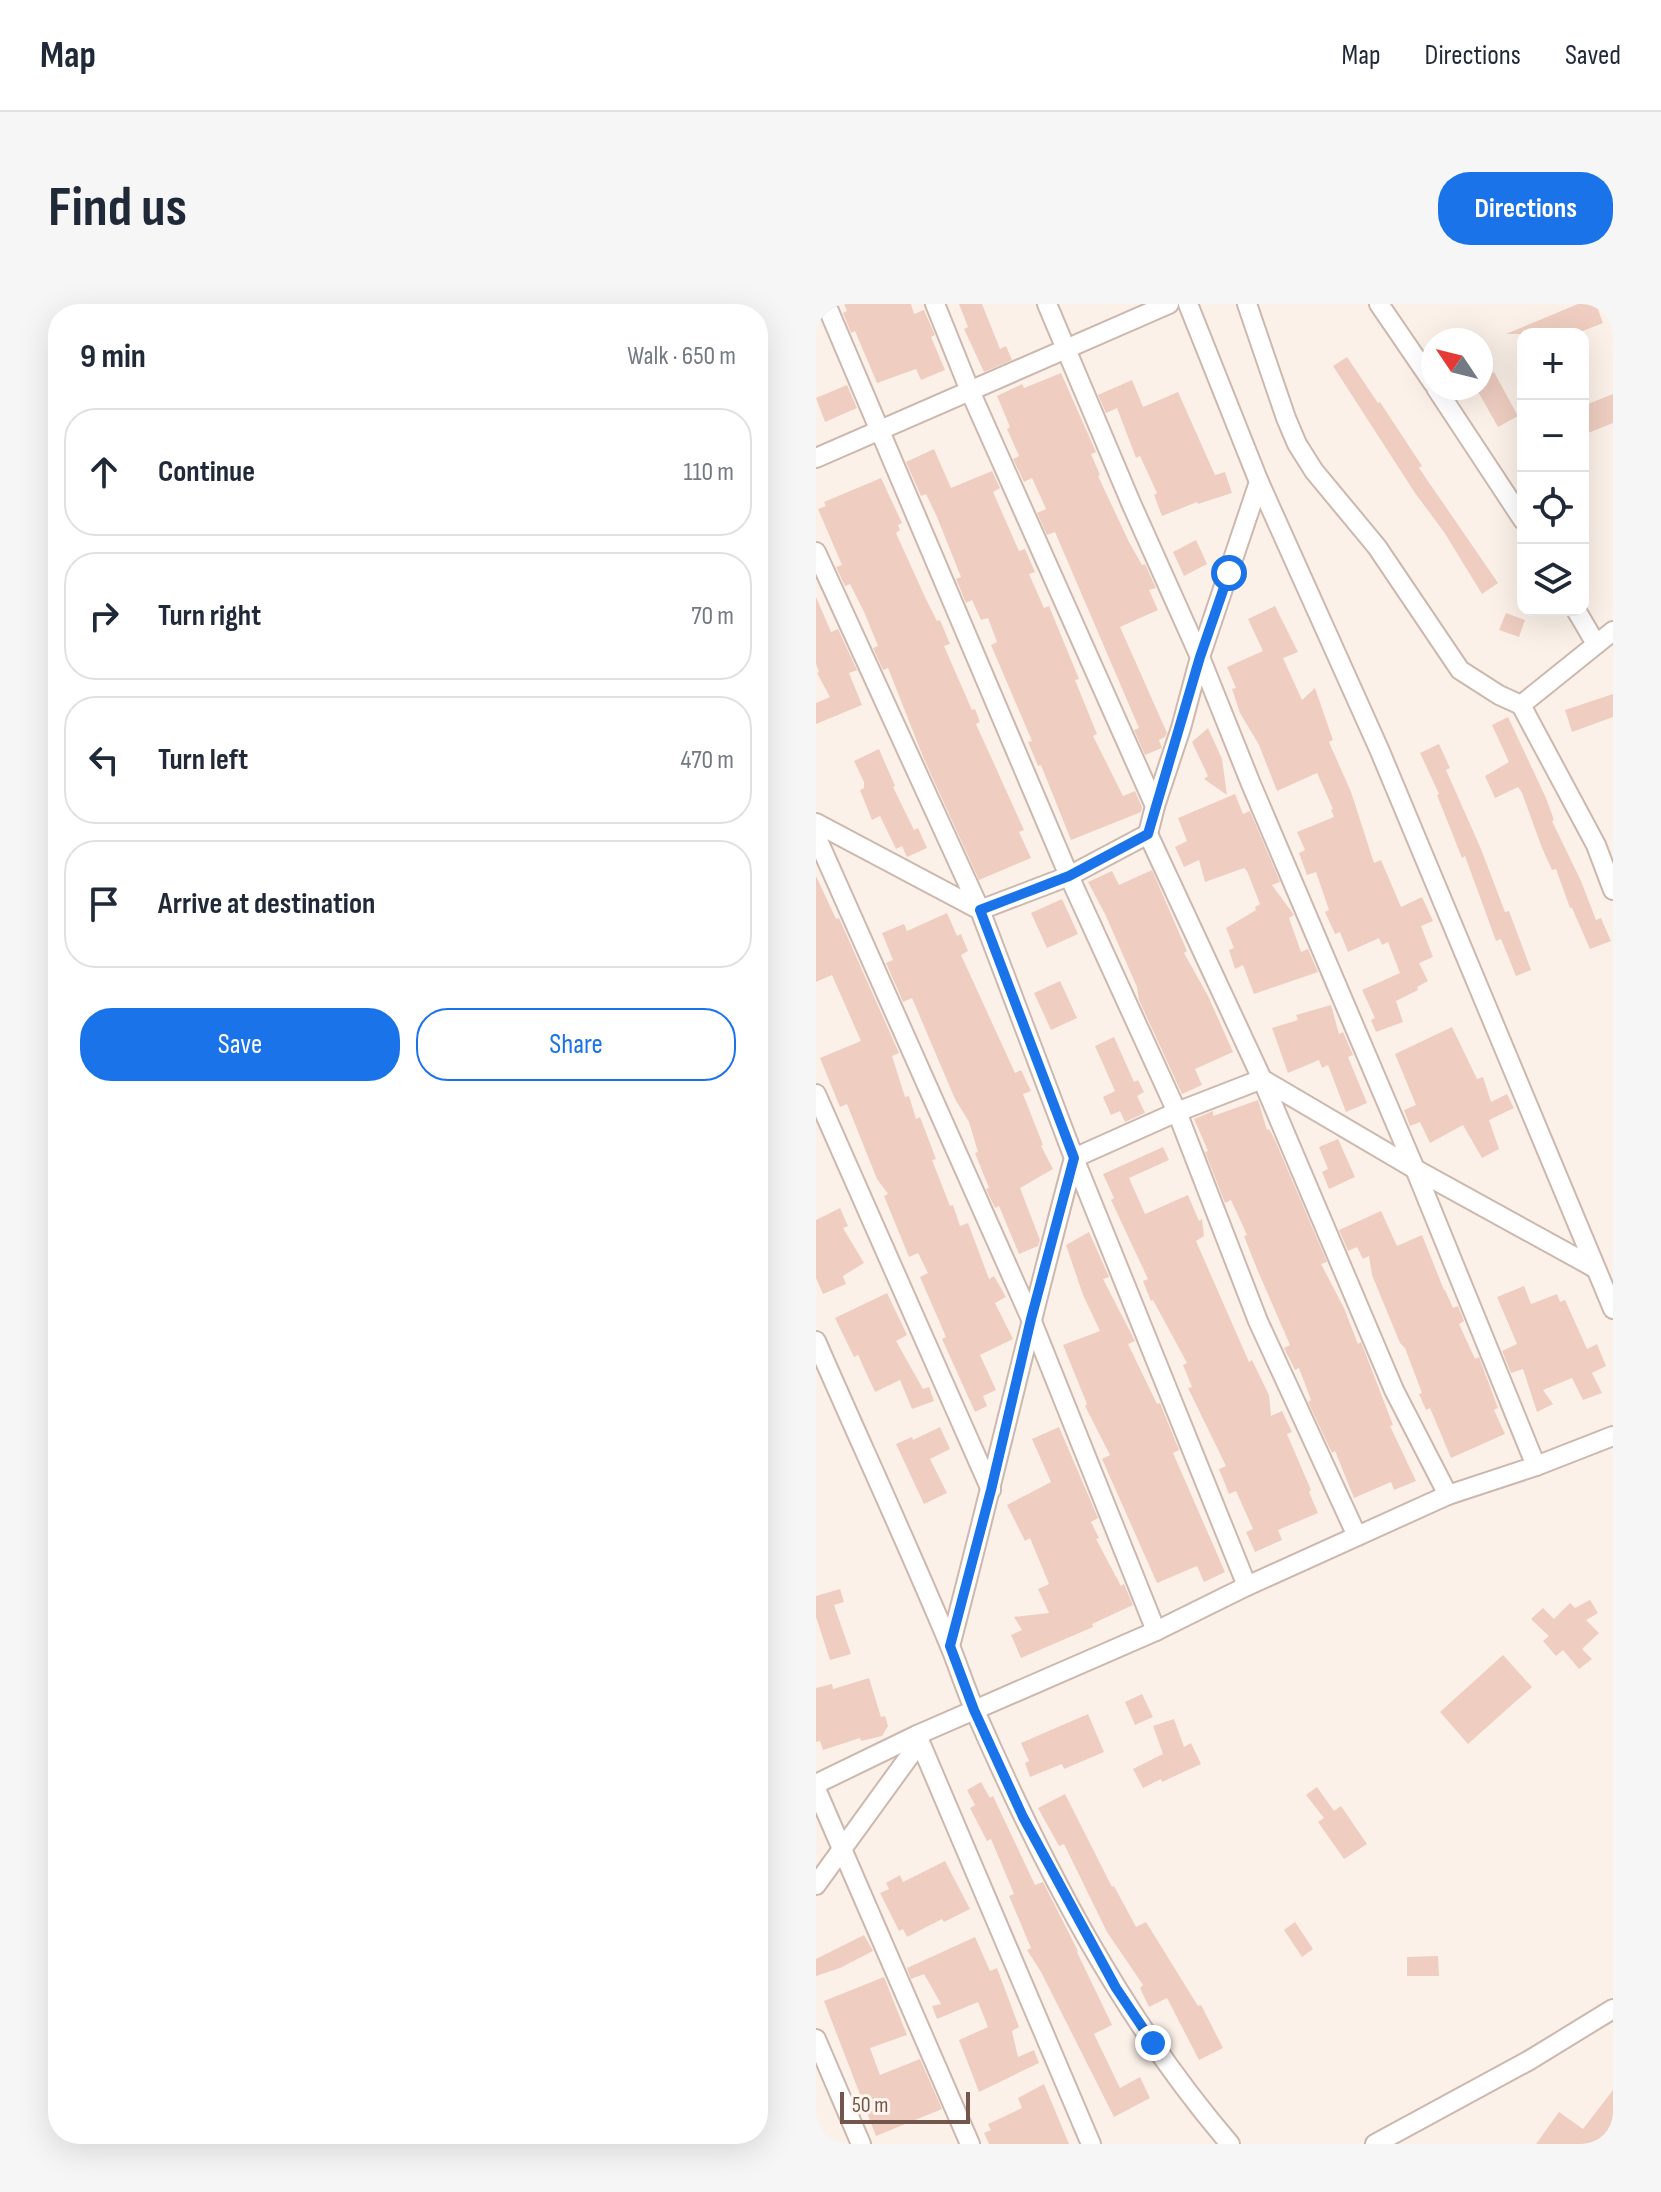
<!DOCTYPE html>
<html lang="en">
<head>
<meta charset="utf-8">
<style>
	:root { --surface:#fff; --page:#f6f6f7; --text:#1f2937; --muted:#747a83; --line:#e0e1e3; --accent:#1a73e8 }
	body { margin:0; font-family:"Sofia Sans Condensed",sans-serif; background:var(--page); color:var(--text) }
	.controls { position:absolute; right:24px; top:24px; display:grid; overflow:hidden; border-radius:16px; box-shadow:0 8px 32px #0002 }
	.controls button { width:72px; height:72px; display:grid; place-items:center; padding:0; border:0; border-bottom:2px solid var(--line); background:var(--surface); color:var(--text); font:40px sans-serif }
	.compass { position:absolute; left:605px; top:24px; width:72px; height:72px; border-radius:50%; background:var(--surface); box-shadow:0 8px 32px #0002; rotate:305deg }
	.scale { position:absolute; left:24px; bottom:20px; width:130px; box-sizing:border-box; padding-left:8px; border:4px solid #73574d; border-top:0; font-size:22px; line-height:28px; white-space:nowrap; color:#73574d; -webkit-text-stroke:6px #fef6ee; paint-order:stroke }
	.stop { position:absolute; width:24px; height:24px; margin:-18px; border:6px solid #1a73e8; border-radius:50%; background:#fff }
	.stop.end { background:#1a73e8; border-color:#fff; box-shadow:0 2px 8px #0008 }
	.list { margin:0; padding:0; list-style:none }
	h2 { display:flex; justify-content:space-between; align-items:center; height:104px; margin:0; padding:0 32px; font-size:34px }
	h2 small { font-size:26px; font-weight:400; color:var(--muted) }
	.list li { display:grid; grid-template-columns:52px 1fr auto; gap:24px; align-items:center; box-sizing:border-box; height:128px; margin:0 16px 16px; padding:0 16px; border:2px solid var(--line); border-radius:32px }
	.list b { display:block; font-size:30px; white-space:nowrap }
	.list em { font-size:26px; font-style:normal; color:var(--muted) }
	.actions { display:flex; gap:16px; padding:24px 32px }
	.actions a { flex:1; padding:18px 0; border:2px solid var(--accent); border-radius:32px; text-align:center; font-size:28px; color:var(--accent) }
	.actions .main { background:var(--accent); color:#fff }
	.icon { flex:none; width:44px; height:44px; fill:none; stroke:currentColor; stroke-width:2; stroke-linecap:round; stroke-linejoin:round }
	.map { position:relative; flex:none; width:797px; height:1840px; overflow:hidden; border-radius:32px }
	header { display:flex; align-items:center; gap:48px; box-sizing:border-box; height:112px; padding:0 40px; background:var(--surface); border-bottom:2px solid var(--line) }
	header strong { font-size:38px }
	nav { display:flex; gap:44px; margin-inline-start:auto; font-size:28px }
	.intro { display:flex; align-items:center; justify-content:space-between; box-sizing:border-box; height:192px; padding:0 48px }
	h1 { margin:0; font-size:56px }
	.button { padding:20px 36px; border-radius:32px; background:var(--accent); color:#fff; font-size:28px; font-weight:700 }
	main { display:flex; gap:48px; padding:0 48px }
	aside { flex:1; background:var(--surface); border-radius:32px; box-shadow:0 8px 32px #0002 }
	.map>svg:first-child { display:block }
	.building { fill:#efcec1 }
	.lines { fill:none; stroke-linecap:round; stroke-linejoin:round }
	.minor-casing { stroke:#ccb8ae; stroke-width:22 }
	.minor { stroke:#fff; stroke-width:18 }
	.route { stroke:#1a73e8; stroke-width:10 }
</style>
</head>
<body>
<header>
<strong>Map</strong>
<nav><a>Map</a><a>Directions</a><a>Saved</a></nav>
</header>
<div class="intro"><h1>Find us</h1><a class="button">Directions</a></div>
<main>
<aside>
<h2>9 min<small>Walk · 650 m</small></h2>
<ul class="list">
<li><svg class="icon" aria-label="ahead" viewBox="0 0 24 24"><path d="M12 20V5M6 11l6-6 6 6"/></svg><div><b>Continue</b></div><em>110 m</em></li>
<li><svg class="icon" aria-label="right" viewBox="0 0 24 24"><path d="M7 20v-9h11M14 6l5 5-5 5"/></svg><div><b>Turn right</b></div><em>70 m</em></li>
<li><svg class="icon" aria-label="left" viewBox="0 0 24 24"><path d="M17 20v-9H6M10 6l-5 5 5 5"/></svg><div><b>Turn left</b></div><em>470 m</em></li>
<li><svg class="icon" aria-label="arrive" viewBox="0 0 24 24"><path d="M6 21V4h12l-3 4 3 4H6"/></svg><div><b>Arrive at destination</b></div></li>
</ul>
<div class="actions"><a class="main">Save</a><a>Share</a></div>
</aside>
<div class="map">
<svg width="797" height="1840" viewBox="0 0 797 1840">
	<rect width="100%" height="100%" fill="#fbf1e8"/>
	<g class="building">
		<path d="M28 0H95L98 10 108 6 119 31 115 33 129 66 105 76 100 65 61 79 39 27 35 29 27 9 31 7Z"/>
		<path d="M143 0H166L184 45 190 42 196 56 168 68 148 25 152 23Z"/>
		<path d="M762 0H780L787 19 759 30H690Z"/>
		<path d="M531 53 562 99 564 98 606 162 603 164 682 279 666 290 628 228 599 189 517 62Z"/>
		<path d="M678 68 702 112 682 123 660 84H665V76Z"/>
		<path d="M245 69 280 148 275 150 284 171 282 172 313 238 326 261 329 260 340 284 333 286 342 306 304 323 351 429 349 433 343 436 346 444 329 451 318 426 323 424 239 228 231 231 221 209 230 205 216 174 208 178 197 155 203 152 191 125 194 123 181 92 206 80 208 84Z"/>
		<path d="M316 76 327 103 362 88 399 171 409 168 416 189 382 200 381 198 346 212 338 191 341 189 324 152 320 154 301 104 290 109 282 91Z"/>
		<path d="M31 81 41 104 9 118 0 94Z"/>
		<path d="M797 90V119L767 131V102Z"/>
		<path d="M118 145 135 184 176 167 184 184 177 188 203 247 209 245 219 268 213 270 228 304 233 302 263 375 259 376 281 430 277 432 307 492 319 487 326 503 325 508 255 536 225 461 222 462 212 438 216 437 175 341 181 338 172 314 165 316 156 296 150 299 140 275 145 273 121 213 110 190 105 192 90 158Z"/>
		<path d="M65 174 86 219 82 221 84 226 80 229 109 293 121 317 124 316 134 340 128 342 156 406 159 405 164 418 160 420 208 526 203 528 215 554 163 576 108 455 72 364 67 366 57 344 62 342 49 310 34 280 29 282 20 263 26 261 2 205 10 202 8 198Z"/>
		<path d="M380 236 391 260 368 272 357 248Z"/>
		<path d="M0 293 15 328 22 325 41 366 33 369 46 401 0 420V399L14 393 1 369 3 368 0 360Z"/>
		<path d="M459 302 482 348 467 354 486 396 499 384 517 436 513 438 535 488 558 559 565 556 585 603 606 593 617 617 605 622 617 653 603 659 612 677 601 683 602 686 580 697 587 718 560 728 555 716 559 714 546 686 584 669 572 638 566 641 563 634 532 648 524 628 519 630 509 608 513 606 500 568 491 571 483 549 489 546 481 528 518 513 515 506 517 505 501 469 461 487 443 441 424 409 416 385 420 384 411 363 447 347 432 315Z"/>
		<path d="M690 309 709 316 703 333 683 326Z"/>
		<path d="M797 390V413L756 428 749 406Z"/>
		<path d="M692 413 730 494 738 516 736 517 765 577 780 616 785 614 795 637 774 645 756 604H754L740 565 736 566 726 544 706 489 702 483 679 494 669 472 693 458 676 421Z"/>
		<path d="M392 424 406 455 411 491 388 475 392 472 376 438Z"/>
		<path d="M623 440 634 464 630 466 665 545 689 608 693 607 715 666 700 672 685 635 680 637 649 552 646 554 621 491 623 490 604 449Z"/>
		<path d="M63 445 79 482 77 483 98 526 102 524 111 544 91 553 86 542 80 545 64 512 56 516 44 486 48 484V478L38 457Z"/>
		<path d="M419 490 427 510 434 507 464 578 456 581 478 611 473 614 485 648 492 645 502 668 438 690 427 661 419 665 413 646 418 644 410 624 440 606 439 603 444 600 431 567 428 564 389 578 383 556 368 563 359 543 371 537 362 514Z"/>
		<path d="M336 566 371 647 368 649 392 692 417 748 379 765 386 781 366 790 323 696 321 683 289 610 272 578 296 567 303 581Z"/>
		<path d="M0 572 20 615 23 614 83 749 76 752 89 793 93 792 100 815 104 813 120 855 116 856 134 902 137 901 144 922 152 919 173 975 178 972 190 993 179 999 197 1035 164 1051 180 1086 167 1092 171 1102 159 1108 126 1035 130 1033 104 973 112 969 102 949 93 953 68 892 72 890 61 875 31 800 24 803 4 754 45 737 16 671 0 678Z"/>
		<path d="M246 595 262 630 231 644 215 609Z"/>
		<path d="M131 609 141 632 145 630 152 647 145 651 199 769 205 766 215 787 207 790 227 841 225 842 237 865 204 884 224 936 222 942 203 950 183 902 179 904 170 885 173 884 159 849 162 848 153 818 139 795 96 694 87 698 70 659 77 656 66 629 88 620 91 627Z"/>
		<path d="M244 677 261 714 235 726 218 689Z"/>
		<path d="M515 701 523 730 527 728 537 751 532 753 551 799 530 808 512 761 506 764 503 756 472 769 456 724 482 716 480 711Z"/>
		<path d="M636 723 661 775 667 773 675 798 691 790 698 804 673 816 683 845 666 854 647 821 614 839 604 818 594 822 588 806 600 801 579 750Z"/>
		<path d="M298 733 318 778 322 776 328 788 321 792 329 809 309 818 304 807 295 811 287 793 299 787 279 742Z"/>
		<path d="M442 796 451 826 453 825 459 836 511 958 505 960 528 1004 542 1040 545 1038 577 1121 574 1122 600 1177 578 1186 575 1178 538 1194 519 1147 516 1149 492 1098 495 1096 483 1064 479 1066 468 1044 474 1041 441 965 428 932 431 931 415 896 409 899 389 848 392 847 378 815 397 807V812Z"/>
		<path d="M522 835 539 873 513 885 506 868 512 865 503 843Z"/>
		<path d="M347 843 353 856 313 874 329 910 372 891 383 917 386 915 388 932 380 937 433 1058 436 1056 453 1091 455 1112 466 1107 476 1128 471 1130 495 1186 493 1188 502 1209 462 1226 466 1236 439 1248 430 1228 437 1225 420 1187 413 1190 403 1165 410 1162 372 1084 376 1083 367 1061 371 1059 337 996 335 997 327 977 332 975 295 896 298 894 287 870Z"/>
		<path d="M24 904 32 922 27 924 48 959 27 972 30 980 7 990 0 974V916Z"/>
		<path d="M565 907 581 942 606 931 628 986H629L637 1004 642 1002 648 1017 643 1020 659 1055 663 1053 682 1104 678 1106 689 1130 635 1154 614 1104 610 1106 603 1090 606 1089 589 1044 584 1039 556 971 553 952 547 955 541 943 532 947 523 926Z"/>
		<path d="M273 928 293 973 287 975 319 1037 312 1040 341 1100 344 1099 363 1146 357 1149 409 1268 388 1278 381 1262 341 1279 286 1155 294 1151 269 1102 271 1100 247 1041 284 1027 267 991 250 941Z"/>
		<path d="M708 982 715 1000 741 990 744 998 749 996 771 1045 781 1040 790 1062 776 1069 786 1089 767 1096 756 1074 727 1086 737 1100 721 1108 707 1065 695 1069 686 1047 701 1040 681 993Z"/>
		<path d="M71 989 91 1031 80 1037 107 1085 113 1083 118 1097 96 1105 84 1076 59 1088 42 1051 38 1053 19 1014Z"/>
		<path d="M124 1123 134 1145 114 1155 131 1189 108 1200 80 1140 96 1133 97 1136Z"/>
		<path d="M243 1123 282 1214 275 1218 283 1234 280 1235 305 1282 308 1280 317 1301 276 1320 277 1323 205 1354 195 1331 206 1326 198 1313 233 1309 222 1285 233 1280 214 1234 209 1237 191 1201 235 1178 216 1135Z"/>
		<path d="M24 1285 28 1298 18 1301 35 1350 14 1356 0 1313V1292Z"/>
		<path d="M774 1296 782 1309 770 1316 783 1329 766 1345 776 1355 763 1365 747 1346 740 1352 727 1337 733 1332 715 1315 727 1304 738 1315 754 1299 759 1304Z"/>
		<path d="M687 1351 716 1383 652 1440 624 1408Z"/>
		<path d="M53 1374 65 1413 69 1412 72 1422 66 1432 45 1437 44 1434 7 1446 4 1437 0 1438V1384L16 1380 17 1385Z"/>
		<path d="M326 1390 337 1413 319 1421 309 1398Z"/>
		<path d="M272 1410 288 1448 248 1465 246 1460 214 1473 209 1459 213 1457 205 1439Z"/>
		<path d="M358 1415 368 1443 375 1439 385 1460 346 1478 345 1475 327 1484 317 1465 347 1450 337 1422Z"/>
		<path d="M165 1478 174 1494 177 1492 219 1581 227 1578 262 1647 261 1648 296 1721 278 1730 304 1784 324 1773 334 1794 298 1813 225 1668 211 1646 215 1644 193 1592 198 1590 175 1535 171 1537 154 1504 159 1501 151 1486Z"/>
		<path d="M501 1483 518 1507 525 1502 551 1540 528 1555 502 1518 508 1514 490 1491Z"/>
		<path d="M249 1490 296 1583 298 1582 320 1623 330 1618 382 1702 385 1701 407 1744 383 1756 351 1694 333 1703 324 1684 327 1681 291 1628 248 1540 243 1542 222 1504Z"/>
		<path d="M129 1557 154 1605 128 1618 126 1615 91 1633 87 1625 83 1627 64 1589 73 1585 70 1579 84 1571 87 1578Z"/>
		<path d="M479 1618 497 1645 486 1653 468 1626Z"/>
		<path d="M48 1631 57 1647 24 1664 0 1672V1655Z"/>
		<path d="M159 1633 174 1667 181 1664 203 1723 196 1727 202 1753 218 1746 223 1759 163 1788 143 1736 172 1723 162 1698 121 1715 116 1702 125 1700 108 1670 95 1675 91 1664Z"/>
		<path d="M622 1652 623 1672H591V1653Z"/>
		<path d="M68 1673 91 1731 54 1744 64 1771 104 1755 126 1805 60 1832 8 1697Z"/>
		<path d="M228 1780 253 1840H173L168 1829 175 1826 172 1820 206 1804 202 1794Z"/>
		<path d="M797 1786V1834L793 1840H720L743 1808 767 1825Z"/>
	</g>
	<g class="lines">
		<defs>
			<g id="minor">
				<path d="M10 0 253 572 361 808 442 1017 541 1232"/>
				<path d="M119 0 154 87 339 502 332 530"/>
				<path d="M231 0 315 199 384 353 435 480 599 865 720 1162"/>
				<path d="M372 0 443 178 563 445 797 1005"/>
				<path d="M431 0 470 114 481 140 498 167 561 243 644 366 683 391 705 401 797 327"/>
				<path d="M563 0 617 79"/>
				<path d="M620 84 707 216"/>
				<path d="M0 154 353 0"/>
				<path d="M0 248 164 606 258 854 361 808 446 775 332 530 253 572 164 606 0 519"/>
				<path d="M760 306 780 340"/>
				<path d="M705 401 780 541 797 586"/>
				<path d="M339 502 365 424 384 353 443 178"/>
				<path d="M0 532 215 1015 340 1327"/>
				<path d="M0 790 175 1186"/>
				<path d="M0 1037C44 1138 91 1239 134 1342 143 1364 150 1387 160 1409 227 1562 305 1713 414 1840"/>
				<path d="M632 1191 578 1086 446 775 599 865 777 963"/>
				<path d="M134 1342C177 1179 214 1016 258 854L431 1282"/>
				<path d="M101 1431 275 1840"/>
				<path d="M0 1480 101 1431 340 1327 431 1282 632 1191 720 1162 797 1132"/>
				<path d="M0 1485 154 1840"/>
				<path d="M0 1581 103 1439"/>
				<path d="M0 1735 45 1840"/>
				<path d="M559 1840 712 1757 797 1705"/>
			</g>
		</defs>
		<use href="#minor" class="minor-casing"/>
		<use href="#minor" class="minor"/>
	</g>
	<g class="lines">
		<path class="route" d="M337 1739 300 1684 207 1513 158 1406 134 1342 175 1186 215 1015 258 854 164 606 253 572 332 530 384 353 413 269"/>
	</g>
</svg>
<div class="controls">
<button>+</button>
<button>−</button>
<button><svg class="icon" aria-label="locate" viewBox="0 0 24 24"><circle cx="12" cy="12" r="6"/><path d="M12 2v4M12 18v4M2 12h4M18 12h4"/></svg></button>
<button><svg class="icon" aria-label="layers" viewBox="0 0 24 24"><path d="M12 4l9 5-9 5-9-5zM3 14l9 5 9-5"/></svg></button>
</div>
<svg class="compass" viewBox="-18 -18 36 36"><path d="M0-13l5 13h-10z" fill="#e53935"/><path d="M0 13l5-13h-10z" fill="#747a83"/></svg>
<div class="scale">50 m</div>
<div class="stop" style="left:413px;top:269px"></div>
<div class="stop end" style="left:337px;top:1739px"></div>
</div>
</main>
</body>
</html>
